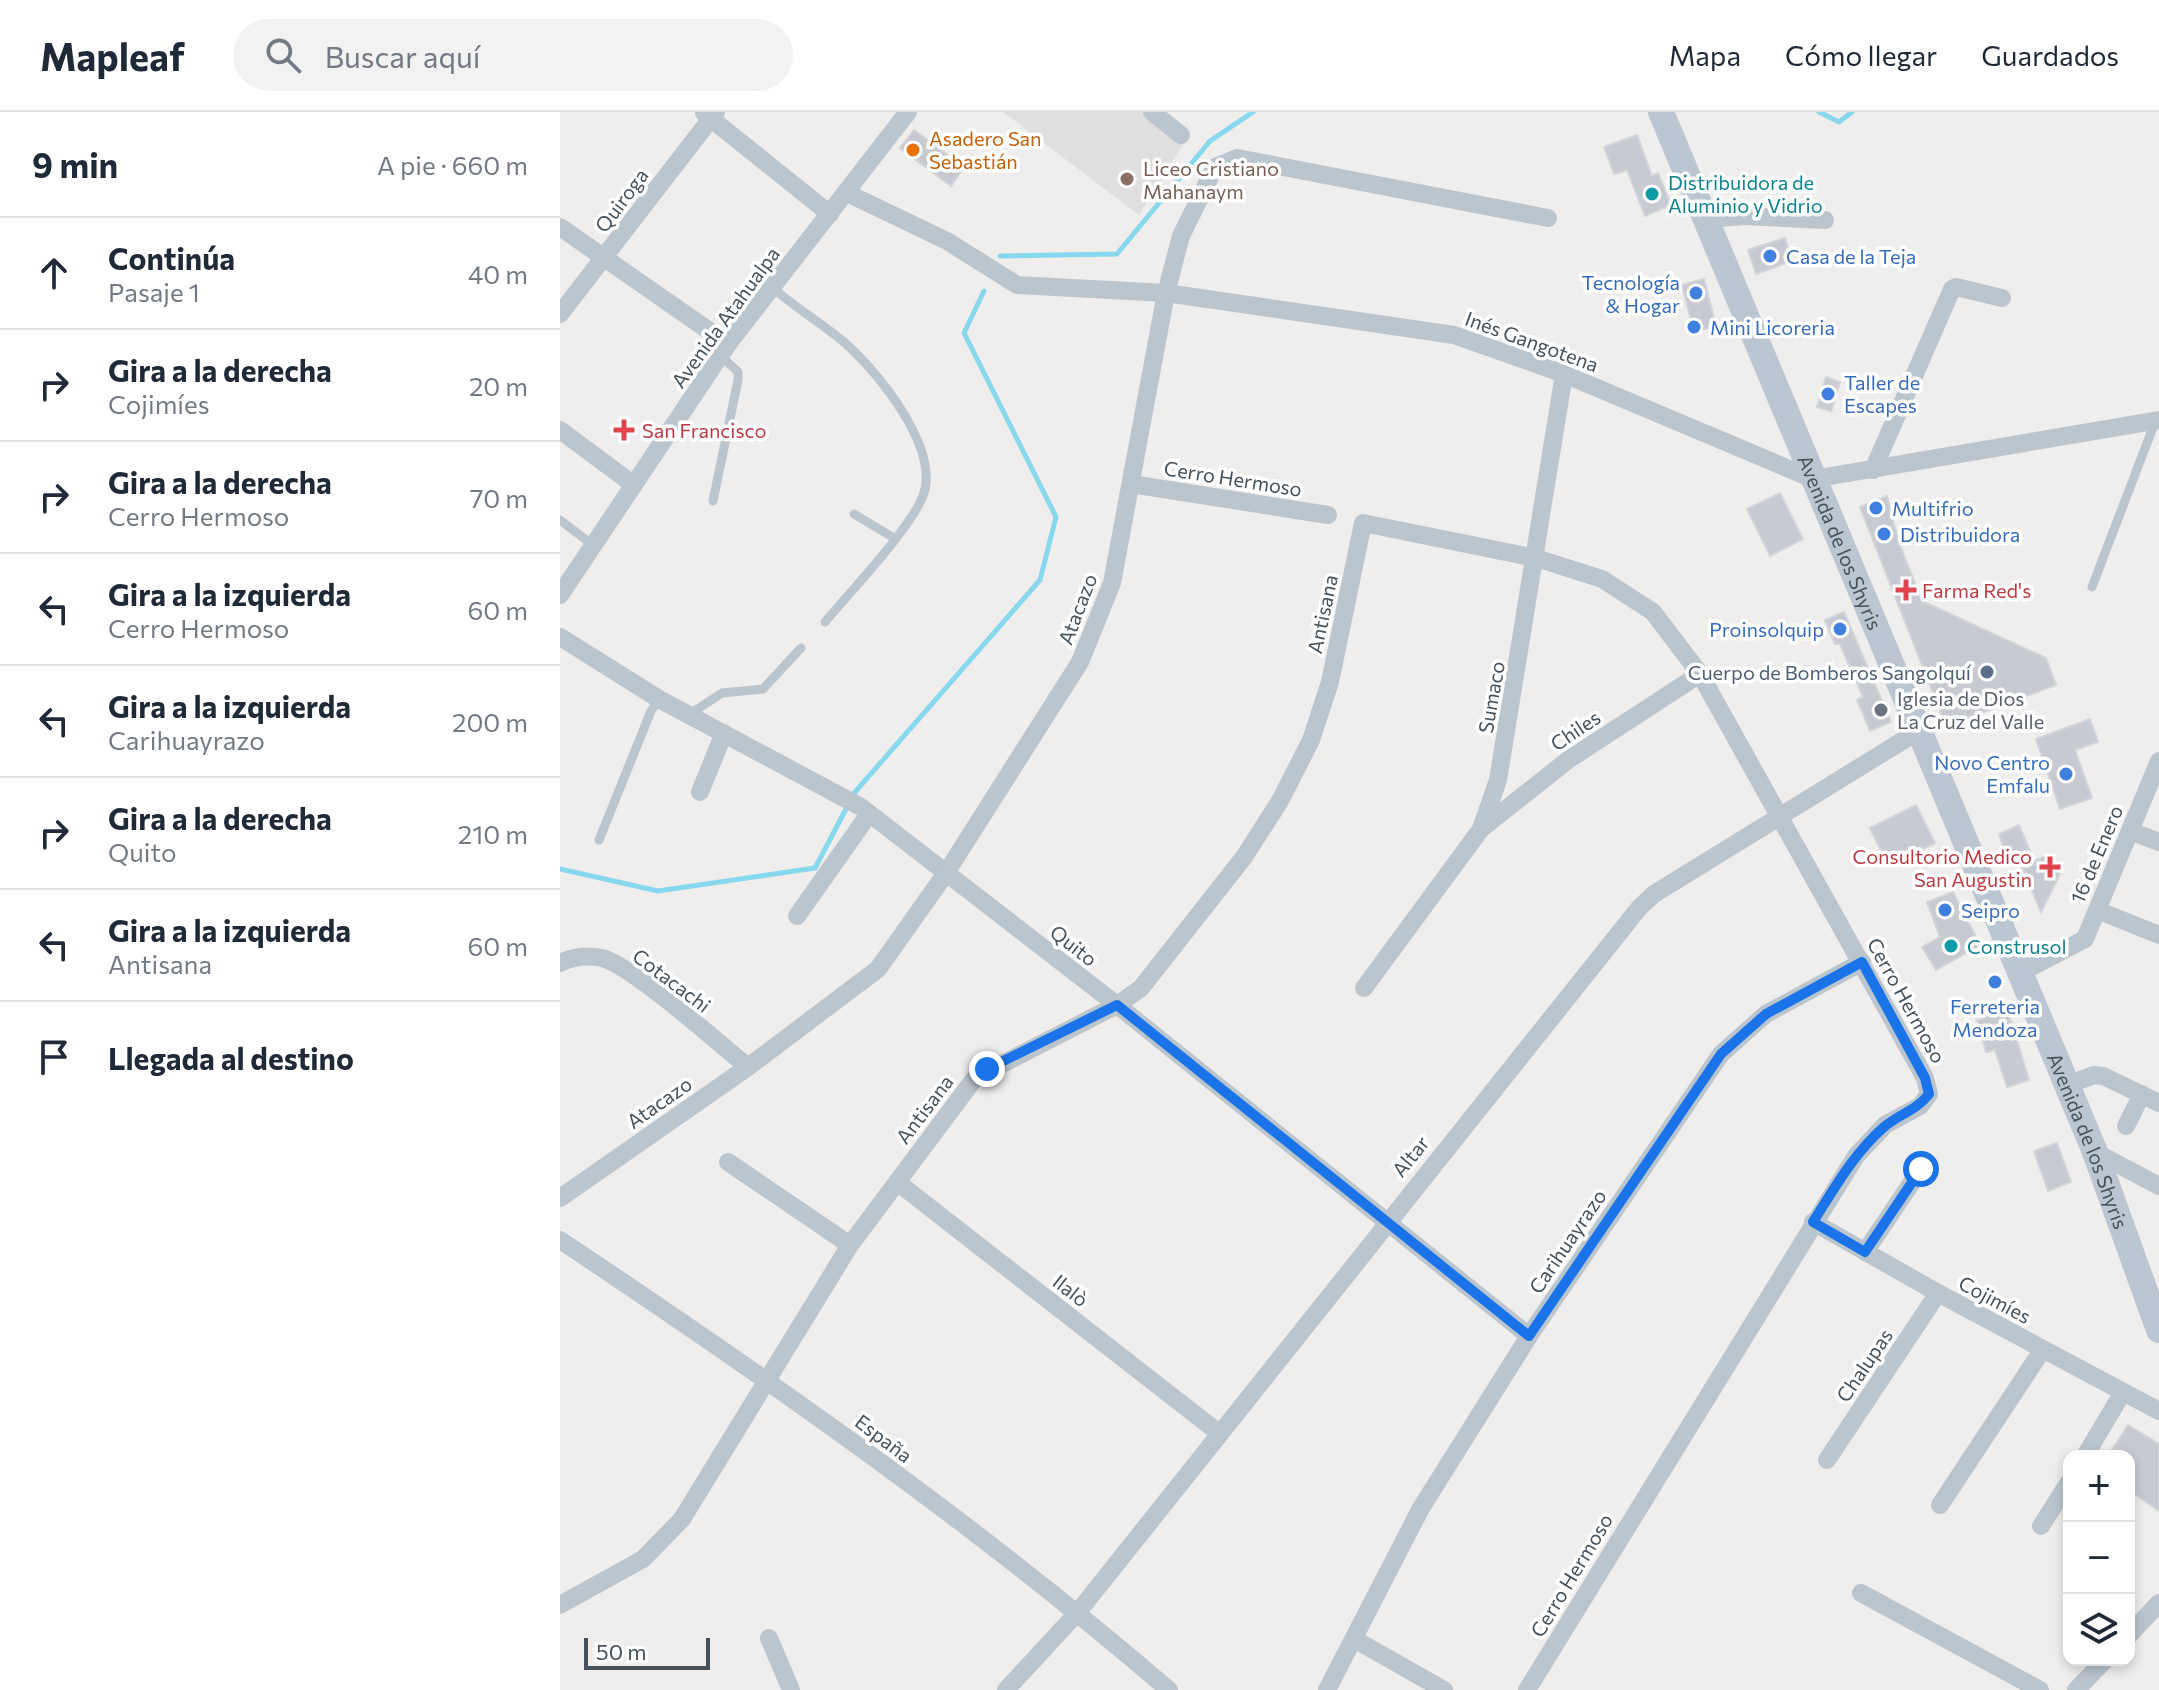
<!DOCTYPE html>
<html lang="es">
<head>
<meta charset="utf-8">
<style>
	:root { --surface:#fff; --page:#f2f2f3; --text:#1f2937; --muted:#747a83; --line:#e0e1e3 }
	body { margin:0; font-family:Commissioner,sans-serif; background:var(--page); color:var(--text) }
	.controls { position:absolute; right:24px; bottom:24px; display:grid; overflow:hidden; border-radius:16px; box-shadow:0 4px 12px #0003 }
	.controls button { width:72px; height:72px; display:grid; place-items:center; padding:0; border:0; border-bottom:2px solid var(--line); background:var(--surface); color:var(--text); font:40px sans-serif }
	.scale { position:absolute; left:24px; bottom:20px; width:126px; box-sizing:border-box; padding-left:8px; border:4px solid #45515b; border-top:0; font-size:22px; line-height:28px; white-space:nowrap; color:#45515b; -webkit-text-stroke:6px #fff; paint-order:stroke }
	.stop { position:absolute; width:24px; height:24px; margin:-18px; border:6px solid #1a73e8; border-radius:50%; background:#fff }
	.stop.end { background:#1a73e8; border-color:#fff; box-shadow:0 2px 8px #0008 }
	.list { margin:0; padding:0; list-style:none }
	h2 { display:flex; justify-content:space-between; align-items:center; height:104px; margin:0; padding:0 32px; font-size:34px }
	h2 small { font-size:26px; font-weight:400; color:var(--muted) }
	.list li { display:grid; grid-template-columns:52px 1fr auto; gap:24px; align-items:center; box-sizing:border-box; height:112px; padding:0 32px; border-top:2px solid var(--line) }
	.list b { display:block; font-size:30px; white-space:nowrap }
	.list p { margin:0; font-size:26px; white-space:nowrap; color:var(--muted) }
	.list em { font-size:26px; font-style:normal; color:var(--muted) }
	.icon { flex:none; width:44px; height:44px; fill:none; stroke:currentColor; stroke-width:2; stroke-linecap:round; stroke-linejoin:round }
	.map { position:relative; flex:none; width:1599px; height:1578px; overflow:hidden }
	header { display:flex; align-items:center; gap:48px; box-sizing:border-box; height:112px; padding:0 40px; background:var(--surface); border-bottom:2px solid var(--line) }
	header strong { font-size:38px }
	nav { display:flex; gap:44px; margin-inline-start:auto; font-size:28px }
	.search { width:560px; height:72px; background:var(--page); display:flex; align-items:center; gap:20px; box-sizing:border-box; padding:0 28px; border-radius:44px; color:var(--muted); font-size:30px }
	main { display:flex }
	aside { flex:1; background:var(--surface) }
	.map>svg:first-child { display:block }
	.education { fill:#e1dedf }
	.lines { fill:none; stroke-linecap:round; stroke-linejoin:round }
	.stream { stroke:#87d8ed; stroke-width:5 }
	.building { fill:#c7cad0; stroke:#d1d4d9; stroke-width:2 }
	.lane { stroke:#bbc5cd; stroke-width:9 }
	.street { stroke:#bbc5cd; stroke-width:18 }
	.secondary { stroke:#bbc6d2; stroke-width:26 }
	.route { stroke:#1a73e8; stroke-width:10 }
	.food-dot { fill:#e8710a; stroke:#fff; stroke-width:3 }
	.education-dot { fill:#8d6e63; stroke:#fff; stroke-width:3 }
	.culture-dot { fill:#0f9aa8; stroke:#fff; stroke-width:3 }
	.shop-dot { fill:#3f7fe0; stroke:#fff; stroke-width:3 }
	.health-dot { fill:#e0444e; stroke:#fff; stroke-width:3 }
	.service-dot { fill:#5c6f8a; stroke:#fff; stroke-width:3 }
	.worship-dot { fill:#6b7280; stroke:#fff; stroke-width:3 }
	.labels { text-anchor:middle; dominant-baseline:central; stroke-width:7; stroke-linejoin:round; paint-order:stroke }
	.food-label { font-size:20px; fill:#c56008; stroke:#fff; text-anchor:start }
	.education-label { font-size:20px; fill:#785e54; stroke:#fff; text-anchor:start }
	.culture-label { font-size:20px; fill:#0d838f; stroke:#fff; text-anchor:start }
	.street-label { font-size:20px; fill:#45515b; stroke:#fff }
	.shop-label { font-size:20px; fill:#366cbe; stroke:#fff; text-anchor:start }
	.health-label { font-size:20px; fill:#be3a42; stroke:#fff; text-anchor:start }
	.service-label { font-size:20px; fill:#4e5e75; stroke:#fff; text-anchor:end }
	.worship-label { font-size:20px; fill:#5b616d; stroke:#fff; text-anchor:start }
</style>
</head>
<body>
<header>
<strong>Mapleaf</strong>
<div class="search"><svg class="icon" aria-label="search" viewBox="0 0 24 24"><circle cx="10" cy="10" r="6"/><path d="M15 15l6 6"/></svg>Buscar aquí</div>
<nav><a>Mapa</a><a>Cómo llegar</a><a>Guardados</a></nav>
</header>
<main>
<aside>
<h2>9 min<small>A pie · 660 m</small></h2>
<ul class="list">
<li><svg class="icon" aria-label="ahead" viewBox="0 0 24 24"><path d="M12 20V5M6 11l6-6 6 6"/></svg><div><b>Continúa</b><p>Pasaje 1</p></div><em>40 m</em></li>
<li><svg class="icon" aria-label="right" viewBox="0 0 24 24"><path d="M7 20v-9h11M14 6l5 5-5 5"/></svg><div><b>Gira a la derecha</b><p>Cojimíes</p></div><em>20 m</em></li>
<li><svg class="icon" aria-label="right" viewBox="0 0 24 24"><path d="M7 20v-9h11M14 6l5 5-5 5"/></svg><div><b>Gira a la derecha</b><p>Cerro Hermoso</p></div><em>70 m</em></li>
<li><svg class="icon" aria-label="left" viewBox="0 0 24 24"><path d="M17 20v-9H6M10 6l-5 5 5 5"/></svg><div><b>Gira a la izquierda</b><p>Cerro Hermoso</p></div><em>60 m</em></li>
<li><svg class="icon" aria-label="left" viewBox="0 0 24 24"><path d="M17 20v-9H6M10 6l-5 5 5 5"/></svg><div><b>Gira a la izquierda</b><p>Carihuayrazo</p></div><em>200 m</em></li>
<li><svg class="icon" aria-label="right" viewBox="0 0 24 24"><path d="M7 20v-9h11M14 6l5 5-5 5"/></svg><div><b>Gira a la derecha</b><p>Quito</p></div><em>210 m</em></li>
<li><svg class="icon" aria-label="left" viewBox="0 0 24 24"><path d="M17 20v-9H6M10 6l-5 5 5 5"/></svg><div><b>Gira a la izquierda</b><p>Antisana</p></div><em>60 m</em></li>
<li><svg class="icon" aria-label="arrive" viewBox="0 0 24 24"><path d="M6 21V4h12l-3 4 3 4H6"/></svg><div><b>Llegada al destino</b></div></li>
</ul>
</aside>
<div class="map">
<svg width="1599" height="1578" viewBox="0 0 1599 1578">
	<rect width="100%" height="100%" fill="#f0eded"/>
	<path class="education" d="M443 0H582L624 31 579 103Z"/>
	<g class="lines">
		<g class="stream">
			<path d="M1259 0 1279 10 1292 0"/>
			<path d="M440 144 557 142 650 29 693 0"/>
			<path d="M0 757 98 779 255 756 295 680 480 468 496 405 404 221 424 179"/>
		</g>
	</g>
	<g class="building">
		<path d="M354 18 404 55 391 74 340 36Z"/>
		<path d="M1077 23 1092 64 1098 61 1111 93 1085 104 1067 58 1054 62 1044 35Z"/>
		<path d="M1225 126 1232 149 1196 162 1188 138Z"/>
		<path d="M1144 167 1156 214 1134 220 1122 173Z"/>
		<path d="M1266 265 1280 270 1271 299 1257 295Z"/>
		<path d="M1220 381 1243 427 1210 444 1187 397Z"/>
		<path d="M1327 384 1338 428 1362 489 1486 546 1496 573 1386 614 1300 395Z"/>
		<path d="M1284 500 1331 610 1310 619 1297 588 1303 585 1280 532H1275L1265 508Z"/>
		<path d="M1530 607 1538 630 1515 638 1532 686 1500 697 1476 627Z"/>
		<path d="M1356 693 1375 731 1328 754 1310 716Z"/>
		<path d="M1459 713 1474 749 1491 742 1500 762 1481 800 1458 746 1448 749 1439 722Z"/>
		<path d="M1393 780 1420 833 1376 858 1362 835 1380 825 1367 790Z"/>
		<path d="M1448 899 1469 968 1447 975 1435 938 1426 940 1417 908Z"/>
		<path d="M1497 1031 1511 1070 1488 1079 1474 1039Z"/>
		<path d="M1568 1313 1599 1332V1399L1569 1378V1344H1548Z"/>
	</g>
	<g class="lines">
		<g class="lane">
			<path d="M212 175C235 196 262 211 285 231 318 260 381 337 363 384 350 417 290 480 265 510"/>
			<path d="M153 389 178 268V260L160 243"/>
			<path d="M294 402 334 426"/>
			<path d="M0 408 33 433"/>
			<path d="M1532 475 1595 310"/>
			<path d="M130 602 162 581 203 577 241 536"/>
			<path d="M39 728 91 599 99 587"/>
		</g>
		<g class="street">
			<path d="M592 0 621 23"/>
			<path d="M144 1 270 102"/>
			<path d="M287 81 387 129 457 173 606 181 894 223 1004 262 1253 367 1599 308"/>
			<path d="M1145 107 1184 104 1265 108"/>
			<path d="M0 115 168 232"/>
			<path d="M0 202 156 0"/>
			<path d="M0 318 74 373"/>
			<path d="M1313 358 1392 177 1396 175 1442 186"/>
			<path d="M571 372 768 403"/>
			<path d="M0 483 168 232 348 0"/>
			<path d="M0 525 99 587 301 695 557 893 969 1224"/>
			<path d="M140 680 164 621"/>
			<path d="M921 717 1008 648 1140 562"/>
			<path d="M1570 719 1599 730"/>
			<path d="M1537 798 1599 823"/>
			<path d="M237 804 309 702"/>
			<path d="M0 851C14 844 27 843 42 846 73 854 158 931 188 955"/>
			<path d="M1458 862 1525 827 1599 649"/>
			<path d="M804 876 921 717 938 668 1004 262"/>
			<path d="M1507 973 1534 963 1543 964 1599 991"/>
			<path d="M1566 1014 1582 982"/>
			<path d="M1535 1040 1599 1074"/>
			<path d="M168 1050 290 1133"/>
			<path d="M337 1070 659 1321"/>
			<path d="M0 1086 188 955 318 857 386 761 520 550 552 471 606 181 621 124 655 55 677 46 988 106"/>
			<path d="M1253 1110 1378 1181 1599 1299"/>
			<path d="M0 1128C210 1268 417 1413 609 1578"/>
			<path d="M1305 1140 1361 1057"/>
			<path d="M1525 1344 1563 1280"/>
			<path d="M1267 1348 1378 1181"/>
			<path d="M1380 1393 1483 1237"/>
			<path d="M1481 1414 1509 1370"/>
			<path d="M1301 1481 1480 1578"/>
			<path d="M0 1493 83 1447 122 1407 290 1133 415 966 557 893 581 876 684 745 720 689 751 628 770 570 803 411 976 446 1042 467 1093 500 1140 562 1365 966 1369 982 1360 994 1325 1013 1296 1044 967 1578"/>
			<path d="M1569 1523 1599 1491"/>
			<path d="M209 1526 231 1578"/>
			<path d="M794 1527 884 1578"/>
			<path d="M446 1578 518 1500 1079 796 1094 782 1360 618"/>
			<path d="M767 1578 861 1396 969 1224 1161 942 1206 902 1302 850"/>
			<path d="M1516 1578 1545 1548"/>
		</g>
		<path class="secondary" id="s1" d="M1101 0 1535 1040 1599 1218"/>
	</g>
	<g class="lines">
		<path class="route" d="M427 957 557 893 969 1224 1161 942 1206 902 1302 850 1365 966 1369 982C1356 999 1339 1002 1324 1015 1294 1041 1274 1077 1253 1110L1305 1140 1361 1057"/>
	</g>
	<circle class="food-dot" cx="353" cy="38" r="8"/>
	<circle class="education-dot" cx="567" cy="67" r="8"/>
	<g class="culture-dot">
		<circle cx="1092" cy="82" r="8"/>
		<circle cx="1391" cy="834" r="8"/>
	</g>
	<g class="shop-dot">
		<circle cx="1210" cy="144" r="8"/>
		<circle cx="1136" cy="181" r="8"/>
		<circle cx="1134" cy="215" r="8"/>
		<circle cx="1268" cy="282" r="8"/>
		<circle cx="1316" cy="396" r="8"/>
		<circle cx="1324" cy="422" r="8"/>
		<circle cx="1280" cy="517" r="8"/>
		<circle cx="1506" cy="662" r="8"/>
		<circle cx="1385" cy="798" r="8"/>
		<circle cx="1435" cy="870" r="8"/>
	</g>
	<g class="health-dot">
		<path d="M60 306h8v8h8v8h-8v8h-8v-8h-8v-8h8z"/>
		<path d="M1342 466h8v8h8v8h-8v8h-8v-8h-8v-8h8z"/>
		<path d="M1486 743h8v8h8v8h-8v8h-8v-8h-8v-8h8z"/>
	</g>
	<circle class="service-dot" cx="1427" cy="560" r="8"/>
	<circle class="worship-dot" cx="1321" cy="598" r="8"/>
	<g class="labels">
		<g class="food-label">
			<text x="369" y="26">Asadero San<tspan x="369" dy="23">Sebastián</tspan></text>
		</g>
		<g class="education-label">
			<text x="583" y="56">Liceo Cristiano<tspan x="583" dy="23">Mahanaym</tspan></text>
		</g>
		<g class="culture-label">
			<text x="1108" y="70">Distribuidora de<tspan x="1108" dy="23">Aluminio y Vidrio</tspan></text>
			<text x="1407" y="834">Construsol</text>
		</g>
		<g class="street-label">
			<text transform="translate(61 88) rotate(-53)">Quiroga</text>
			<text transform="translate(165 205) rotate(-54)">Avenida Atahualpa</text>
			<text transform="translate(972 229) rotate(20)">Inés Gangotena</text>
			<text transform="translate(673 366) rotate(9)">Cerro Hermoso</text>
			<text stroke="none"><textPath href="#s1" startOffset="466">Avenida de los Shyris</textPath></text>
			<text transform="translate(517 497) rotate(-69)">Atacazo</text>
			<text transform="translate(762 502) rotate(-78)">Antisana</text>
			<text transform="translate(931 585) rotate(-80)">Sumaco</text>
			<text transform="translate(1015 618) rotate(-34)">Chiles</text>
			<text transform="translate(1536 742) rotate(-67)">16 de Enero</text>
			<text transform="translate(514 833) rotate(38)">Quito</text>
			<text transform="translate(112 868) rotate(37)">Cotacachi</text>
			<text transform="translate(1347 888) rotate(61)">Cerro Hermoso</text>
			<text transform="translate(99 990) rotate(-35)">Atacazo</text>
			<text transform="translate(364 997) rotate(-53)">Antisana</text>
			<text stroke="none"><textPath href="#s1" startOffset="1114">Avenida de los Shyris</textPath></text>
			<text transform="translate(850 1044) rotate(-51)">Altar</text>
			<text transform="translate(1007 1129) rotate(-56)">Carihuayrazo</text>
			<text transform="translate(511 1178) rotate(38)">Ilalò</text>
			<text transform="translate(1435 1187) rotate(28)">Cojimíes</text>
			<text transform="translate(1304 1253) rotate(-56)">Chalupas</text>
			<text transform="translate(324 1326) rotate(37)">España</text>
			<text transform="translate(1011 1463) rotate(-59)">Cerro Hermoso</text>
		</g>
		<g class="shop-label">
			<text x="1226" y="144">Casa de la Teja</text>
			<text x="1120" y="170" text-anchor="end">Tecnología<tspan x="1120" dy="23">&amp; Hogar</tspan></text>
			<text x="1150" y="215">Mini Licoreria</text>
			<text x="1284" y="270">Taller de<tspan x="1284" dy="23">Escapes</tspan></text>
			<text x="1332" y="396">Multifrio</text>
			<text x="1340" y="422">Distribuidora</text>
			<text x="1264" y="517" text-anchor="end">Proinsolquip</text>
			<text x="1490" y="650" text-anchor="end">Novo Centro<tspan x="1490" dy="23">Emfalu</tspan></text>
			<text x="1401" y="798">Seipro</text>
			<text x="1435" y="894" text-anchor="middle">Ferreteria<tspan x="1435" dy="23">Mendoza</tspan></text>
		</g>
		<g class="health-label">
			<text x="82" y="318">San Francisco</text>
			<text x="1362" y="478">Farma Red's</text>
			<text x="1472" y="744" text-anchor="end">Consultorio Medico<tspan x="1472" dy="23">San Augustin</tspan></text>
		</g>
		<g class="service-label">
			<text x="1411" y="560">Cuerpo de Bomberos Sangolquí</text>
		</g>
		<g class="worship-label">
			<text x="1337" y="586">Iglesia de Dios<tspan x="1337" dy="23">La Cruz del Valle</tspan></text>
		</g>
	</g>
</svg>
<div class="controls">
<button>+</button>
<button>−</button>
<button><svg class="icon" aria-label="layers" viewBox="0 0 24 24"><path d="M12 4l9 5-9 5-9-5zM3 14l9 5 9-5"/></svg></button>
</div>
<div class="scale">50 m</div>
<div class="stop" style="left:1361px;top:1057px"></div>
<div class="stop end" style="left:427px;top:957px"></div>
</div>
</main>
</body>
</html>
